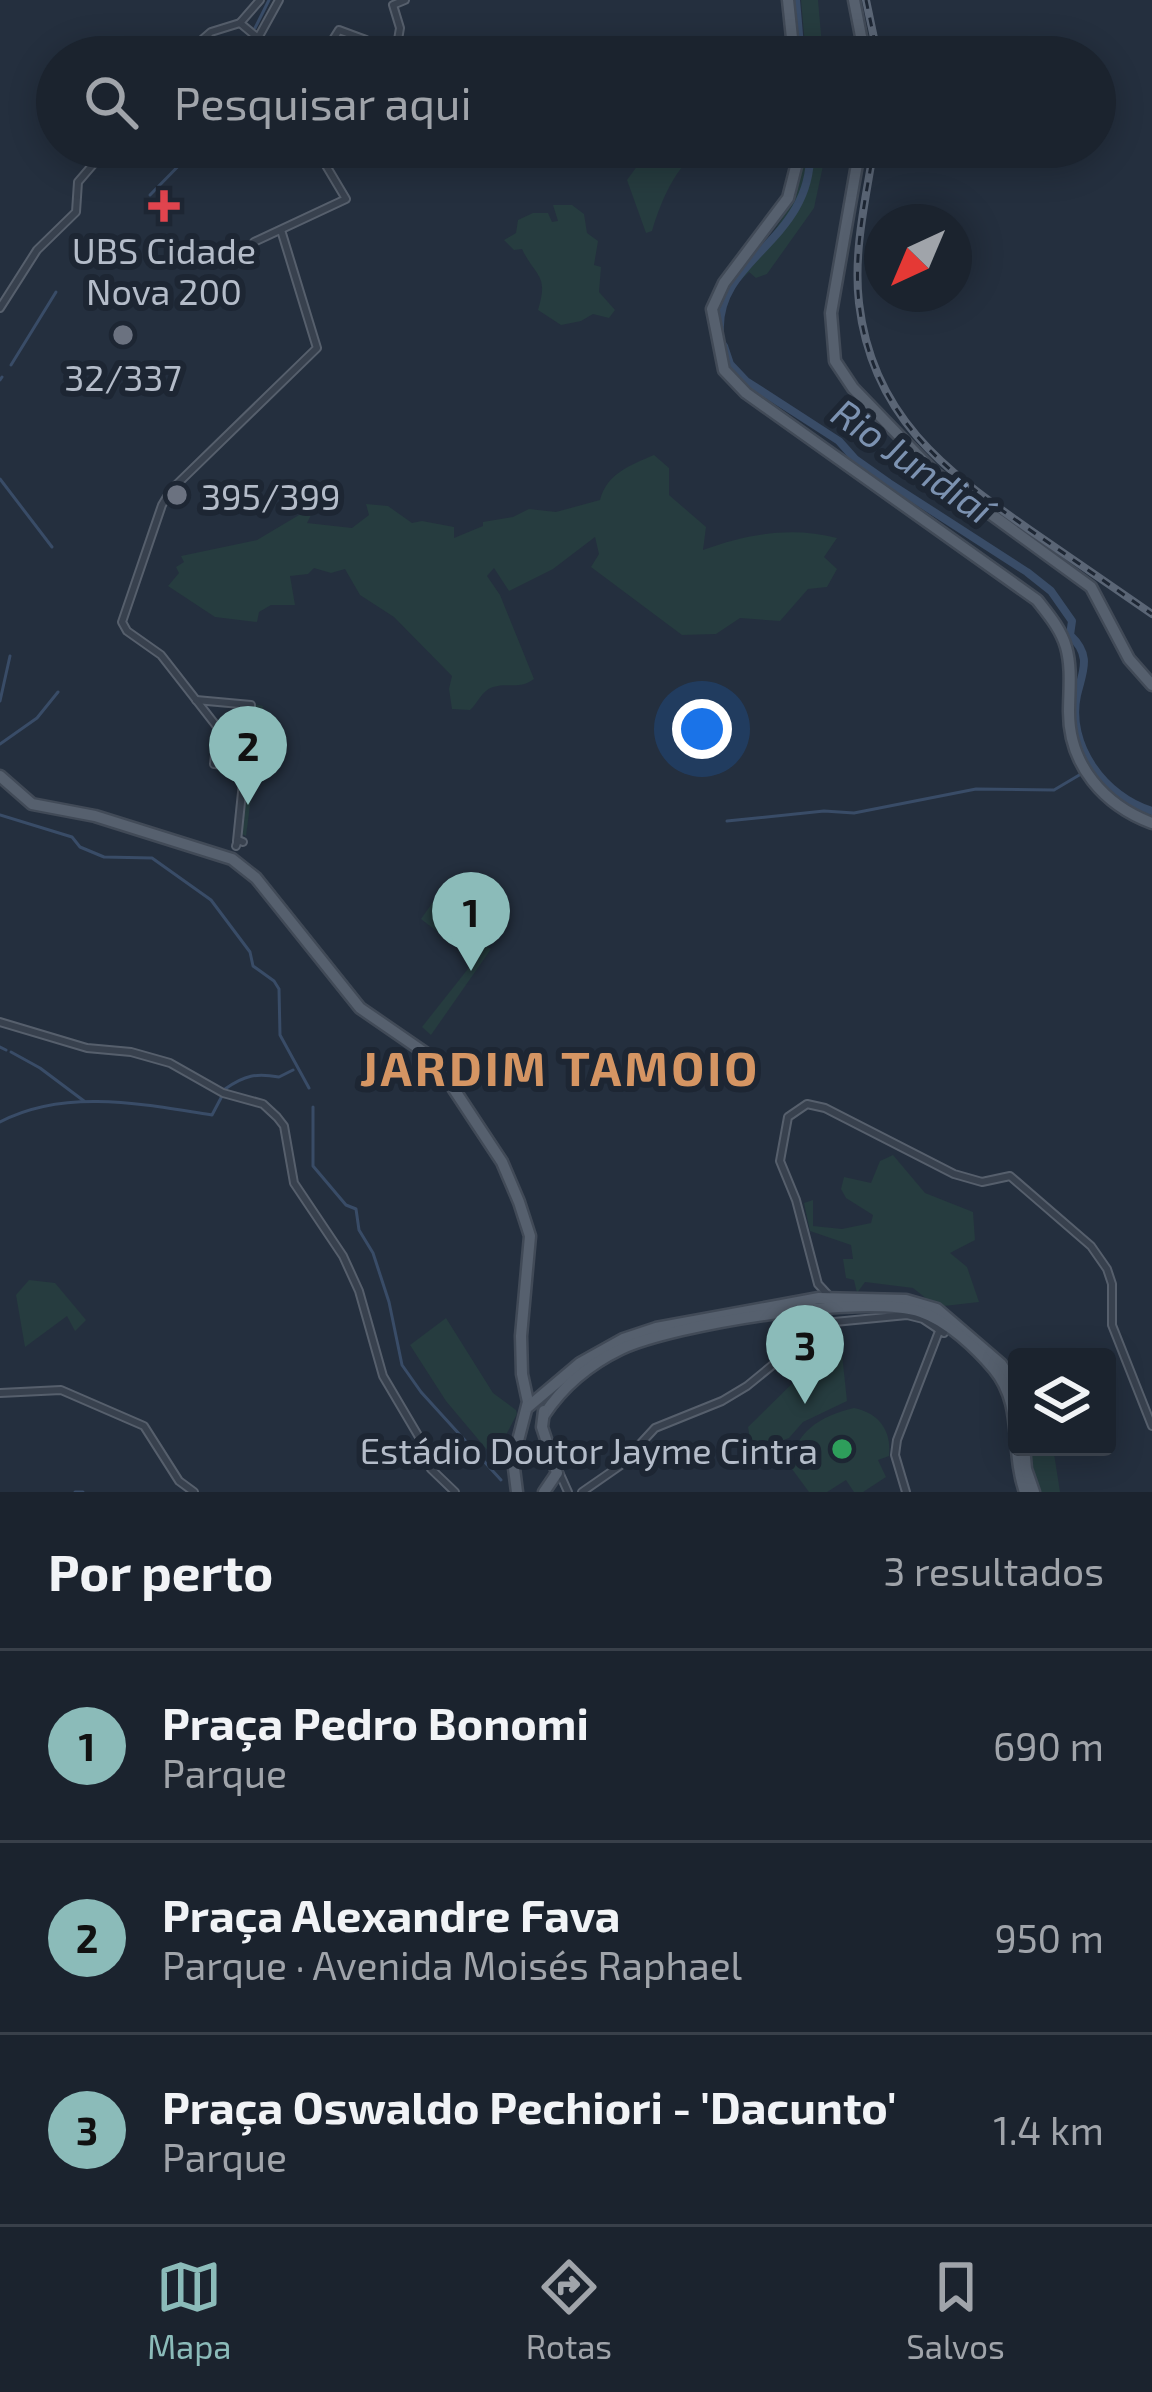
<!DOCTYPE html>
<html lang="pt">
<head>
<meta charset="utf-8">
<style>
	:root { --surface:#1b232e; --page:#282f3a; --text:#f1f3f6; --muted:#a0a4aa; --line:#39404a; --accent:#8bbbb9 }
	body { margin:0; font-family:"Exo 2",sans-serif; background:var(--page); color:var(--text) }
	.controls { position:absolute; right:36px; bottom:36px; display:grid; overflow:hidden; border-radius:12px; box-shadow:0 6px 30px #0003 }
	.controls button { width:108px; height:108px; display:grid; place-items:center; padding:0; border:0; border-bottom:3px solid var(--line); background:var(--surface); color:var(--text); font:60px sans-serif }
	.compass { position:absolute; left:864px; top:204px; width:108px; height:108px; border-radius:50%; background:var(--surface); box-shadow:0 6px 30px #0003; rotate:224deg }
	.you { position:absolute; left:702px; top:729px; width:42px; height:42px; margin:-30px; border:9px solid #fff; border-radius:50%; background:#1a73e8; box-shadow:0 0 0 18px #1a73e833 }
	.badge { display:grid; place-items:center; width:78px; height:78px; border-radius:50%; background:var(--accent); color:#111; font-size:39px; font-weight:700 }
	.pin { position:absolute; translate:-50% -99px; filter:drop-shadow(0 3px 6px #0008) }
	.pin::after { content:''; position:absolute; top:63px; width:42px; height:36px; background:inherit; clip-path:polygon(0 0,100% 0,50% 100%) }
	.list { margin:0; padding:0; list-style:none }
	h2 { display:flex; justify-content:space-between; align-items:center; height:156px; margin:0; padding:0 48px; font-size:51px }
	h2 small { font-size:39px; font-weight:400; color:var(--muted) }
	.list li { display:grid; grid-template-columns:78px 1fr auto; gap:36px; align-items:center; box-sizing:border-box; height:192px; padding:0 48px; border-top:3px solid var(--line) }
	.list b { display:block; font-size:45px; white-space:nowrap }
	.list p { margin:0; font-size:39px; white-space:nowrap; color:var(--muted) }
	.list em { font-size:39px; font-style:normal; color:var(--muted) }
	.icon { flex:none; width:66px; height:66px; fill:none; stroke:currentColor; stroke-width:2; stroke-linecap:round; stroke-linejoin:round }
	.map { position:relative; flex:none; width:1152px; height:1492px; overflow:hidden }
	.search { position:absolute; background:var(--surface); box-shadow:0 6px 30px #0003; left:36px; right:36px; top:36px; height:132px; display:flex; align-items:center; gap:30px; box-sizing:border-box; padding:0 42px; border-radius:66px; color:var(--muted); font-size:45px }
	.sheet { height:732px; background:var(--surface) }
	nav { display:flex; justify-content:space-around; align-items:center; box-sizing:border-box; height:168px; border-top:3px solid var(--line); background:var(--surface); font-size:33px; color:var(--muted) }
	nav a { display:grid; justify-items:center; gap:6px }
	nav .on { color:var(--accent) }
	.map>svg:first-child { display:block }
	.green { fill:#263c3f }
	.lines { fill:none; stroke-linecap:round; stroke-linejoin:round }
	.stream { stroke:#394c67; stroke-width:3 }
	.river { stroke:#394c67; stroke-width:8 }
	.minor-casing { stroke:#565f6c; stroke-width:10 }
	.major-casing { stroke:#414a57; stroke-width:15 }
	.minor { stroke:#38414e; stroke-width:6 }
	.major { stroke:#56606e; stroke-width:10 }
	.rail-casing { stroke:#5a6575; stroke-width:8 }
	.rail { stroke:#1d2633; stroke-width:3; stroke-dasharray:9; stroke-linecap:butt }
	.health-dot { fill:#e0444e; stroke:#1d2633; stroke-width:4.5 }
	.worship-dot { fill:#6b7280; stroke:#1d2633; stroke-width:4.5 }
	.leisure-dot { fill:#2e9e5b; stroke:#1d2633; stroke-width:4.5 }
	.labels { text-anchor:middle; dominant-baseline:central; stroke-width:12; stroke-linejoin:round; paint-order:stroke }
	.poi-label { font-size:36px; fill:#b4bcc9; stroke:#1d2633 }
	.water-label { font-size:39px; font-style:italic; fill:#7c92b1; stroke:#1d2633 }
	.district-label { font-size:48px; font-weight:bold; letter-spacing:3px; fill:#d59563; stroke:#1d2633 }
</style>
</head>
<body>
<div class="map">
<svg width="1152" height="1492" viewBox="0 0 1152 1492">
	<rect width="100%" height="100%" fill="#242f3e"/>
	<g class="green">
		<path d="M801 0H818L823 57H806Z"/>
		<path d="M644 147H702C675 168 662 198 652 231L646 233 627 180 646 154Z"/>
		<path d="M804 147H827L814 208 767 274 756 278 749 272 741 280 734 274C775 238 800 201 804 147Z"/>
		<path d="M553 205H572L584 214 587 233 598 241 594 265 601 267 599 292 615 310 609 318 593 314 581 321 561 325 538 310C549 274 536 278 522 249L514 250 504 240 516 233 518 220 533 213H548L552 222 558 221Z"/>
		<path d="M654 455 669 468V495L706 527 703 550C746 534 792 526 837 538L824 557 837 569 827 587 808 589 780 621 740 618 716 634 682 635 591 567 599 554 595 537 553 569 509 591 494 568 487 576 500 595 534 679C519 690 509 682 493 687 481 691 479 702 470 710L452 709 449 689 452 676 394 617 360 595 345 569 331 573 314 568 308 574 290 576 295 605H271L259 612 257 622 215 617 168 586 179 573 176 567 184 562 181 556 257 540 299 515H311L307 523 352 528 369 515 366 504 388 506 412 523 422 521 454 527V538L483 526V522L513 517 529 509 556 512 600 500C607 473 631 465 654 455Z"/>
		<path d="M254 704 263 706 246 836 240 833Z"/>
		<path d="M433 902 468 930 456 946 421 919Z"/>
		<path d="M486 946 491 949 431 1035 422 1027Z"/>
		<path d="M893 1155 925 1193 973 1212 975 1240 950 1253 967 1267 979 1302 944 1306 927 1299 913 1288 865 1282 857 1293 854 1280 846 1278 843 1259H853L851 1245 810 1231 804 1203 813 1200V1226L842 1229 871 1223 873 1215 846 1198 841 1189 844 1177 871 1183 880 1161Z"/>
		<path d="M29 1280 55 1283 86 1320 75 1331 67 1316 25 1347 16 1295Z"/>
		<path d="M446 1318 493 1393 516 1410 517 1414 496 1454 488 1451 446 1401 410 1345Z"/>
		<path d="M842 1354 847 1401 803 1422 789 1438 752 1452 748 1427 817 1359Z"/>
		<path d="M854 1408C879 1413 892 1431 889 1456L878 1460 886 1477 863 1492H854L846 1480 827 1492H809L792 1469C791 1433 822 1415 854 1408Z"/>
		<path d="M1030 1447H1053L1060 1492H1040L1029 1460Z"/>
	</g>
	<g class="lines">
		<g class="stream">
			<path d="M255 28 269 0"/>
			<path d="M232 57 249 37"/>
			<path d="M150 195 197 147"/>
			<path d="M11 365 56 292"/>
			<path d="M0 380 2 377"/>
			<path d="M0 479 52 547"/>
			<path d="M0 701 10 656"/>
			<path d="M0 744 37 718 58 692"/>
			<path d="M0 815 72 837 80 847 104 857 152 858 211 900 250 952 253 966 274 981 279 989 280 1035 309 1088"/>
			<path d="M727 821 824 811 854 813 976 789 1054 790 1081 774"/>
			<path d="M0 1047 6 1050"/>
			<path d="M11 1052 40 1068 84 1101"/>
			<path d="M225 1089C245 1075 256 1073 279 1077L293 1070"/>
			<path d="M313 1107V1166L346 1205 356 1209 359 1230 373 1253 389 1302 402 1365 421 1392 501 1480"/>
			<path d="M0 1122C64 1088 143 1104 212 1115L222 1096"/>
			<path d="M75 1492H83"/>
		</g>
		<g class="river">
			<path d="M796 0 801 57"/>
			<path d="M720 331C716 257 815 241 810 147"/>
			<path d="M724 346 730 364 746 381 839 441 855 459 889 483 1027 572 1051 591 1072 621 1070 635C1092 656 1083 670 1077 695 1066 745 1105 797 1152 811"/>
		</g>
		<defs>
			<g id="minor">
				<path d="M240 23 258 38 279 0"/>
				<path d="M182 57 211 32 240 23 260 0"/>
				<path d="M322 57 339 30 366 40 379 57"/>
				<path d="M395 57 400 28 393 5 405 0"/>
				<path d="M254 242 346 199 315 147"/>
				<path d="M0 308 37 250 76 212 78 182 108 147"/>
				<path d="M196 700 251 705 237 841"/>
				<path d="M245 767 214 764 218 728 161 655 127 631 122 622 162 505 171 490 317 348 281 230"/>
				<path d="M236 846 238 840 243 842"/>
				<path d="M0 1022 87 1048 131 1052 170 1063 223 1093 263 1104 277 1117 284 1126 294 1183 343 1256 359 1291 383 1376 419 1437 431 1469 455 1492"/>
				<path d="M830 1297 818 1284 796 1200 780 1161 788 1117 807 1104 825 1108 954 1174 982 1182 1010 1176 1091 1246 1107 1269 1112 1284V1325L1152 1426"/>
				<path d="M0 1393 61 1390 144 1426 179 1481 194 1492"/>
				<path d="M559 1472 568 1492"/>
				<path d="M582 1492 621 1465 655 1428 722 1401 747 1386 824 1323 907 1315 923 1319 944 1333"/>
				<path d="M906 1492 895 1455 897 1440 941 1326"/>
			</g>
			<g id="major">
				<path d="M788 0 794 57"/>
				<path d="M854 0 865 57"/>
				<path d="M801 147 788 198 724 283 712 309 724 370 746 393 1037 600C1048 614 1061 629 1066 647 1072 668 1069 691 1069 712 1069 765 1104 805 1152 823"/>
				<path d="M860 147 831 313 835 361 853 388 936 474 1091 587 1129 659 1152 685"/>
				<path d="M0 776 32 804 95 816 232 859 256 878 360 1008 434 1059 502 1162 519 1202 530 1236 521 1336 522 1374 528 1402 513 1460 517 1492"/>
				<path d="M528 1407 580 1363 623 1339 656 1328 819 1298 906 1300 937 1309 1001 1364 1017 1389"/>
				<path d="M544 1415C563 1386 590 1364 621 1349 675 1324 865 1293 921 1312 948 1321 976 1348 994 1369 1024 1405 1010 1450 1025 1492"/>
				<path d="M1024 1447 1026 1469 1034 1492"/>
				<path d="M544 1492 557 1473 542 1427 544 1411"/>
			</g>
		</defs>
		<use href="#minor" class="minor-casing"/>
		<use href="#major" class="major-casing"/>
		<use href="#minor" class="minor"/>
		<use href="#major" class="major"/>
		<defs>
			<g id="rail">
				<path d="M866 0 878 57"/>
				<path d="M874 147C866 198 853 251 859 303 872 416 944 470 1030 530 1071 558 1111 586 1152 614"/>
			</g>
		</defs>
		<use href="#rail" class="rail-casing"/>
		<use href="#rail" class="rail"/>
	</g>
	<path class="health-dot" d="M158 188h12v12h12v12h-12v12h-12v-12h-12v-12h12z"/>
	<g class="worship-dot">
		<circle cx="123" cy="335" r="12"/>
		<circle cx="177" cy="495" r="12"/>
	</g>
	<circle class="leisure-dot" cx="842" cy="1449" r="12"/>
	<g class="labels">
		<g class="poi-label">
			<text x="164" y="249">UBS Cidade<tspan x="164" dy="41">Nova 200</tspan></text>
			<text x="123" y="376">32/337</text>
			<text x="201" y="495" text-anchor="start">395/399</text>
			<text x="818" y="1449" text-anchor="end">Estádio Doutor Jayme Cintra</text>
		</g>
		<g class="water-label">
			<text transform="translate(913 460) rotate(35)">Rio Jundiaí</text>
		</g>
		<g class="district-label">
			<text x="560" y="1067">JARDIM TAMOIO</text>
		</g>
	</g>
</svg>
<div class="controls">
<button><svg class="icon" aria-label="layers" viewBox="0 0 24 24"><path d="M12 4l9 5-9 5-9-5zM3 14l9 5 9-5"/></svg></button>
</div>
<svg class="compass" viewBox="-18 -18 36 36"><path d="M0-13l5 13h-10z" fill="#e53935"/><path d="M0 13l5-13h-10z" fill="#a0a4aa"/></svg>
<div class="you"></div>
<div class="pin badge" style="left:471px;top:971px">1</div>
<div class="pin badge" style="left:248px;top:805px">2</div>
<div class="pin badge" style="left:805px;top:1404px">3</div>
<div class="search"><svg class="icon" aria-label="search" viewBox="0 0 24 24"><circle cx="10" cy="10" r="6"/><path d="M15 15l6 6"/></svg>Pesquisar aqui</div>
</div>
<section class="sheet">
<h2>Por perto<small>3 resultados</small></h2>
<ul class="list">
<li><span class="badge">1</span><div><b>Praça Pedro Bonomi</b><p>Parque</p></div><em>690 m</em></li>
<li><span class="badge">2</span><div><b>Praça Alexandre Fava</b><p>Parque · Avenida Moisés Raphael</p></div><em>950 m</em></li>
<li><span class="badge">3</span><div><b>Praça Oswaldo Pechiori - 'Dacunto'</b><p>Parque</p></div><em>1.4 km</em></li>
</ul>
</section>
<nav>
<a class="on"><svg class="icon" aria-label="map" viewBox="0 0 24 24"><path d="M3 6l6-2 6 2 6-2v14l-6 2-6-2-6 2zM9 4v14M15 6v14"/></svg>Mapa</a>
<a><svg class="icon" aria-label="directions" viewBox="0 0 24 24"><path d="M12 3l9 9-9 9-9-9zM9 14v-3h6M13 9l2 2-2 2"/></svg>Rotas</a>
<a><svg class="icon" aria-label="saved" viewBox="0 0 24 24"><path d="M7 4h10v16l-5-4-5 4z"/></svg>Salvos</a>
</nav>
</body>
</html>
